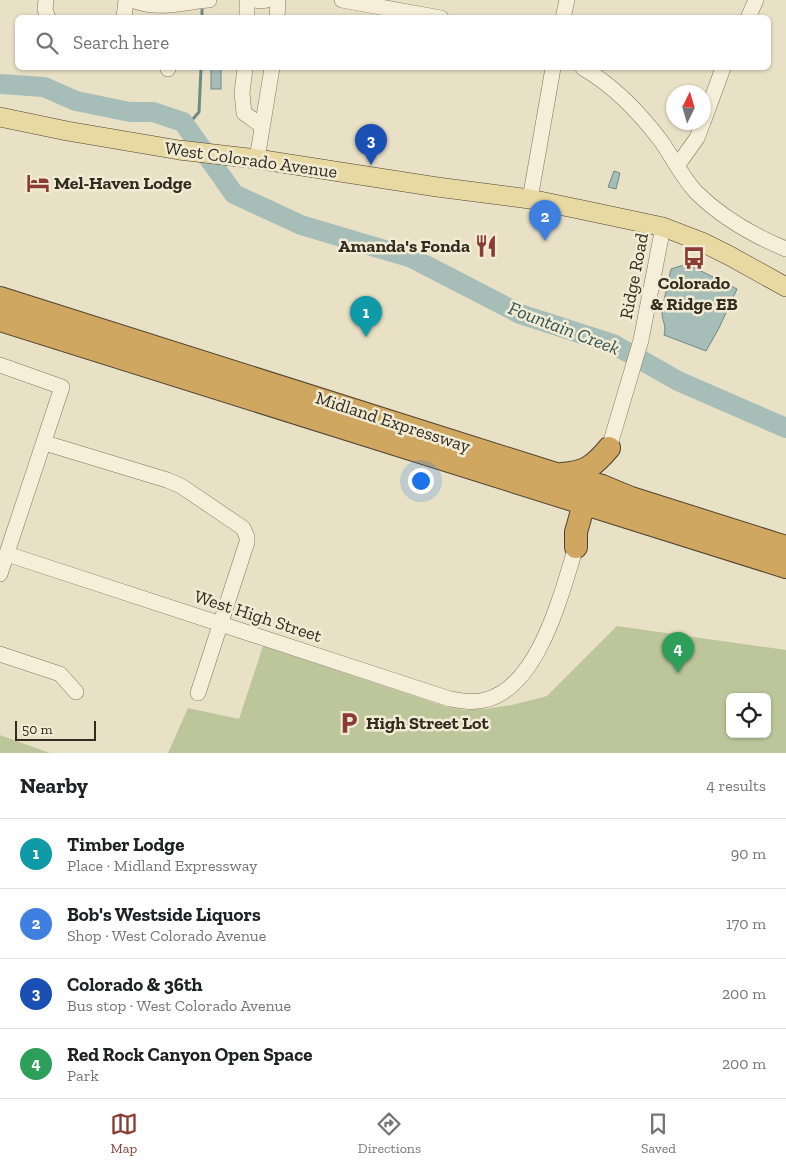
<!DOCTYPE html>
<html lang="en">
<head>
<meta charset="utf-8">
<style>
	:root { --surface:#fff; --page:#f6f6f6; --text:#202124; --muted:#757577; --line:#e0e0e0; --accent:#8a3b34 }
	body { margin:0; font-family:"Zilla Slab",serif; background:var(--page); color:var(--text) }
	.controls { position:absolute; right:15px; bottom:15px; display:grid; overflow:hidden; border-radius:8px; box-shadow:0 1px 4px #0004 }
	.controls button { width:45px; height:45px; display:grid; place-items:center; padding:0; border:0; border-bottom:1px solid var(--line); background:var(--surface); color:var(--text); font:25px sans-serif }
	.compass { position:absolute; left:666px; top:85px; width:45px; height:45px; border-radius:50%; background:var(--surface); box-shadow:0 1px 4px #0004; rotate:5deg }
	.scale { position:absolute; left:15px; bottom:12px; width:81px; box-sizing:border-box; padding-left:5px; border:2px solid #342b20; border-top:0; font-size:14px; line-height:18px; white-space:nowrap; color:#342b20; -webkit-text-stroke:4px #f1ebd4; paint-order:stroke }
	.you { position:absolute; left:420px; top:480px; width:18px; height:18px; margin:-12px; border:4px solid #fff; border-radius:50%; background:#1a73e8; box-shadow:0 0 0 8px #1a73e833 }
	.badge { display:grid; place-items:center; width:32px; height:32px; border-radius:50%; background:var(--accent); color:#fff; font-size:16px; font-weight:700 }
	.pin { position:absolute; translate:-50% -41px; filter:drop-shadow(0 1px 2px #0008) }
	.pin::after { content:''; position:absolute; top:26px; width:18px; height:15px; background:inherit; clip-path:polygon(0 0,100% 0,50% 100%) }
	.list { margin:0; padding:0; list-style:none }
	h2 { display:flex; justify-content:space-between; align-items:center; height:65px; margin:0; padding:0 20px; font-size:21px }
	h2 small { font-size:16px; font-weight:400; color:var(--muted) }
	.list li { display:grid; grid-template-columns:32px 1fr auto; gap:15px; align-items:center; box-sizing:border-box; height:70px; padding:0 20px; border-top:1px solid var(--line) }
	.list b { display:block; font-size:19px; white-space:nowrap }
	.list p { margin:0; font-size:16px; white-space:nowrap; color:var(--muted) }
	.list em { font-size:16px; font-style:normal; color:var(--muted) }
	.icon { flex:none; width:28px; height:28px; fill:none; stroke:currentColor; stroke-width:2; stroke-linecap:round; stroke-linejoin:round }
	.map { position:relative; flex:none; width:786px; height:753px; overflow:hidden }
	.search { position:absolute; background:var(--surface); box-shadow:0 1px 4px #0004; left:15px; right:15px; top:15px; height:55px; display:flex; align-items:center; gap:12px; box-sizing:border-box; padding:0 18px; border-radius:8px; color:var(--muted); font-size:19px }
	.sheet { height:345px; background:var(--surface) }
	nav { display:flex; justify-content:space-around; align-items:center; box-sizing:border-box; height:70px; border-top:1px solid var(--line); background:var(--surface); font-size:14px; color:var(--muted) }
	nav a { display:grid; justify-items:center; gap:2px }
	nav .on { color:var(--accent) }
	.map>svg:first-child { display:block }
	.green { fill:#bdc69b; fill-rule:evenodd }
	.water { fill:#a7bdb8; stroke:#6e8a85 }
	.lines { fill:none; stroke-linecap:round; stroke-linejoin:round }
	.stream { stroke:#6e8a85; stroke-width:3 }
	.river { stroke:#a7bdb8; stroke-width:20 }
	.minor-casing { stroke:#82745d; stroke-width:16 }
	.major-casing { stroke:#504231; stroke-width:20 }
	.highway-casing { stroke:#504231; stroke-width:24 }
	.minor { stroke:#f5eed8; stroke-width:15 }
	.major { stroke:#e8d8a2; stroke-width:19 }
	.highway { stroke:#cfa760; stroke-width:22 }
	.labels { text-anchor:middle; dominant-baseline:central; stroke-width:5; stroke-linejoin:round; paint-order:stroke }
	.street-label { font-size:18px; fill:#342b20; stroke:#f1ebd4 }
	.poi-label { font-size:18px; font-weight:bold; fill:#342b20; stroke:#f1ebd4; text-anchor:start }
	.water-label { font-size:19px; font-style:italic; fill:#315152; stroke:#f1ebd4 }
</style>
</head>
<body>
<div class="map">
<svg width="786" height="753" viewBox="0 0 786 753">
	<rect width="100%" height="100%" fill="#e9e1c6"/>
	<g class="green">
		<path d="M617 626 786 650V753H168L188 708 239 719 263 646 447 707 465 710 484 709 512 705 547 696ZM730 697H767V734H730Z"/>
		<path d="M0 735 50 753H0Z"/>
	</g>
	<g class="water">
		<rect x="211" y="68" width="10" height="21"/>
		<path d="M614 171 620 173 616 189 608 187Z"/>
		<path d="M687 264 737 289 719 328 706 351 664 335C667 324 661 321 662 309L671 269Z"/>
	</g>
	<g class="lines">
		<g class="stream">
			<path d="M202 18V10"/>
			<path d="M186 127 199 112 201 68"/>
		</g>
		<path class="river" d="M0 84 44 87 76 101 130 112H153L183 122 234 194 301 225 412 258 520 314 613 344 678 381 786 428"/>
		<defs>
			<g id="minor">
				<path d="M46 0 45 9 48 18"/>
				<path d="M132 0C157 11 183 2 209 0"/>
				<path d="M247 0V18"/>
				<path d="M255 0 260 1 267 0"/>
				<path d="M342 0 441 18"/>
				<path d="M124 18 126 0"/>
				<path d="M277 18 278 0"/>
				<path d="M563 18 567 0"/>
				<path d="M748 18 756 0"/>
				<path d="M245 68 242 93 244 113 262 126"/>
				<path d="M583 68C614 86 639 112 661 141 673 158 682 177 696 192 722 218 752 235 786 249"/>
				<path d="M168 69V68"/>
				<path d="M704 120 723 68"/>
				<path d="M257 159 272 68"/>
				<path d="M677 166 697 138 703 122"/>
				<path d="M530 199 553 68"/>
				<path d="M0 365 62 387 0 574"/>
				<path d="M45 443 167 480 181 486 243 528 247 537V542L198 693"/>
				<path d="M609 448 641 340 663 227"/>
				<path d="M7 554 450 699C462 701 473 703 485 700 539 687 561 594 576 547"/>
				<path d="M0 654 60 674 76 692"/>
			</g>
			<path id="major" d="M0 117 67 131 179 150 257 159 437 187 530 199 583 210 663 227 702 242 730 256 786 287"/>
			<g id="highway">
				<path d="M0 298 559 475 602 486 631 498 786 547"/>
				<path d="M0 320 786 567"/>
				<path d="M562 474C586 472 594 466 609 448"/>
				<path d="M576 547V532L584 504 597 499"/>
			</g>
		</defs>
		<use href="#minor" class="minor-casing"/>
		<use href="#major" class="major-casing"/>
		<use href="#highway" class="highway-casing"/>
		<use href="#minor" class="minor"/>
		<use href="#major" class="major"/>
		<use href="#highway" class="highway"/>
	</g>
	<defs>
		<symbol id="hotel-bare" viewBox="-9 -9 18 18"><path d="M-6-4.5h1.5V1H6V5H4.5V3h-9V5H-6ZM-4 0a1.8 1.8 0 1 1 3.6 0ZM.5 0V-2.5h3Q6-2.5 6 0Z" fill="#8a3b34" stroke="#f1ebd4" stroke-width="2.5" paint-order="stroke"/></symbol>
		<symbol id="restaurant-bare" viewBox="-9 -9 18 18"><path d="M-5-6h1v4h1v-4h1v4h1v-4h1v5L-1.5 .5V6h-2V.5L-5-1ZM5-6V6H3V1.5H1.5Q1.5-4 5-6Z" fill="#8a3b34" stroke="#f1ebd4" stroke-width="2.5" paint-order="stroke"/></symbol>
		<symbol id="bus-bare" viewBox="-9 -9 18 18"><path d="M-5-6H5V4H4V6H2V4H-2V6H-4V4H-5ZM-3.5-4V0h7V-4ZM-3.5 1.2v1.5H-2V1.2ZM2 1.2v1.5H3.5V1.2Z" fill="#8a3b34" stroke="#f1ebd4" stroke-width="2.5" paint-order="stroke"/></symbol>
		<symbol id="parking-bare" viewBox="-9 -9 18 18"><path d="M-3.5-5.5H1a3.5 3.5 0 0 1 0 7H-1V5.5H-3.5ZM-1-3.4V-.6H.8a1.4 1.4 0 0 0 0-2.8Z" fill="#8a3b34" stroke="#f1ebd4" stroke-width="2.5" paint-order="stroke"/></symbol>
	</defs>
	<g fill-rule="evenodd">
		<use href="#hotel-bare" x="22" y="167" width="32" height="32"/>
		<use href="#restaurant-bare" x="470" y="230" width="32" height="32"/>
		<use href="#bus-bare" x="678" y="242" width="32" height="32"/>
		<use href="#parking-bare" x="333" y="707" width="32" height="32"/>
	</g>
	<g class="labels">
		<g class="street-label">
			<text transform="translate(251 160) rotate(8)">West Colorado Avenue</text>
			<text transform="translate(634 276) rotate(-79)">Ridge Road</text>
			<text transform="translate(393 422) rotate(18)">Midland Expressway</text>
			<text transform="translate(258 616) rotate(18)">West High Street</text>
		</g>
		<g class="poi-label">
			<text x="54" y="183">Mel-Haven Lodge</text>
			<text x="470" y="246" text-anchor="end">Amanda's Fonda</text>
			<text x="694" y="283" text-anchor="middle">Colorado<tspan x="694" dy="21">&amp; Ridge EB</tspan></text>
			<text x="366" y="723">High Street Lot</text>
		</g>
		<g class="water-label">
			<text transform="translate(564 328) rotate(21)">Fountain Creek</text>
		</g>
	</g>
</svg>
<div class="controls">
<button><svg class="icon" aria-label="locate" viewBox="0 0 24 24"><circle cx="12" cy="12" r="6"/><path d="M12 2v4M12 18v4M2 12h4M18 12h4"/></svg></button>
</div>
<svg class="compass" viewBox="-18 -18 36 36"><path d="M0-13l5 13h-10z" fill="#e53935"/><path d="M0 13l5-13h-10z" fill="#757577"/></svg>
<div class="scale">50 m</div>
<div class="you"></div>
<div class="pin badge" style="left:366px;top:337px;background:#0f9aa8">1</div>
<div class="pin badge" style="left:545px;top:241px;background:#3f7fe0">2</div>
<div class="pin badge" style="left:371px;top:165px;background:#1a4fb4">3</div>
<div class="pin badge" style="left:678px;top:673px;background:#2e9e5b">4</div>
<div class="search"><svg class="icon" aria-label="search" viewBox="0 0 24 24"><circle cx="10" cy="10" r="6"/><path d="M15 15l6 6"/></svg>Search here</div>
</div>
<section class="sheet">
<h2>Nearby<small>4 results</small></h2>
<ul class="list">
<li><span class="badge" style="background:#0f9aa8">1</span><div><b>Timber Lodge</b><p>Place · Midland Expressway</p></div><em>90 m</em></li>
<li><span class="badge" style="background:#3f7fe0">2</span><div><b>Bob's Westside Liquors</b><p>Shop · West Colorado Avenue</p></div><em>170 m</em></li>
<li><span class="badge" style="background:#1a4fb4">3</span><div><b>Colorado &amp; 36th</b><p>Bus stop · West Colorado Avenue</p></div><em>200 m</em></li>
<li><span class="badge" style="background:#2e9e5b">4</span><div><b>Red Rock Canyon Open Space</b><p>Park</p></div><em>200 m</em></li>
</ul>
</section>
<nav>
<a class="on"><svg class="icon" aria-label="map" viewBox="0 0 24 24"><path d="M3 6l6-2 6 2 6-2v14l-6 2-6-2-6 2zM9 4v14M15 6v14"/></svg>Map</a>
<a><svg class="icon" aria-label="directions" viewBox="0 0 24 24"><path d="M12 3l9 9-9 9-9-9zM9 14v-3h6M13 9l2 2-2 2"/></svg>Directions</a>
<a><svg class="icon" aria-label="saved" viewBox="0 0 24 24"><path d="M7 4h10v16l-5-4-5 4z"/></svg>Saved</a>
</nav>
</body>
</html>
